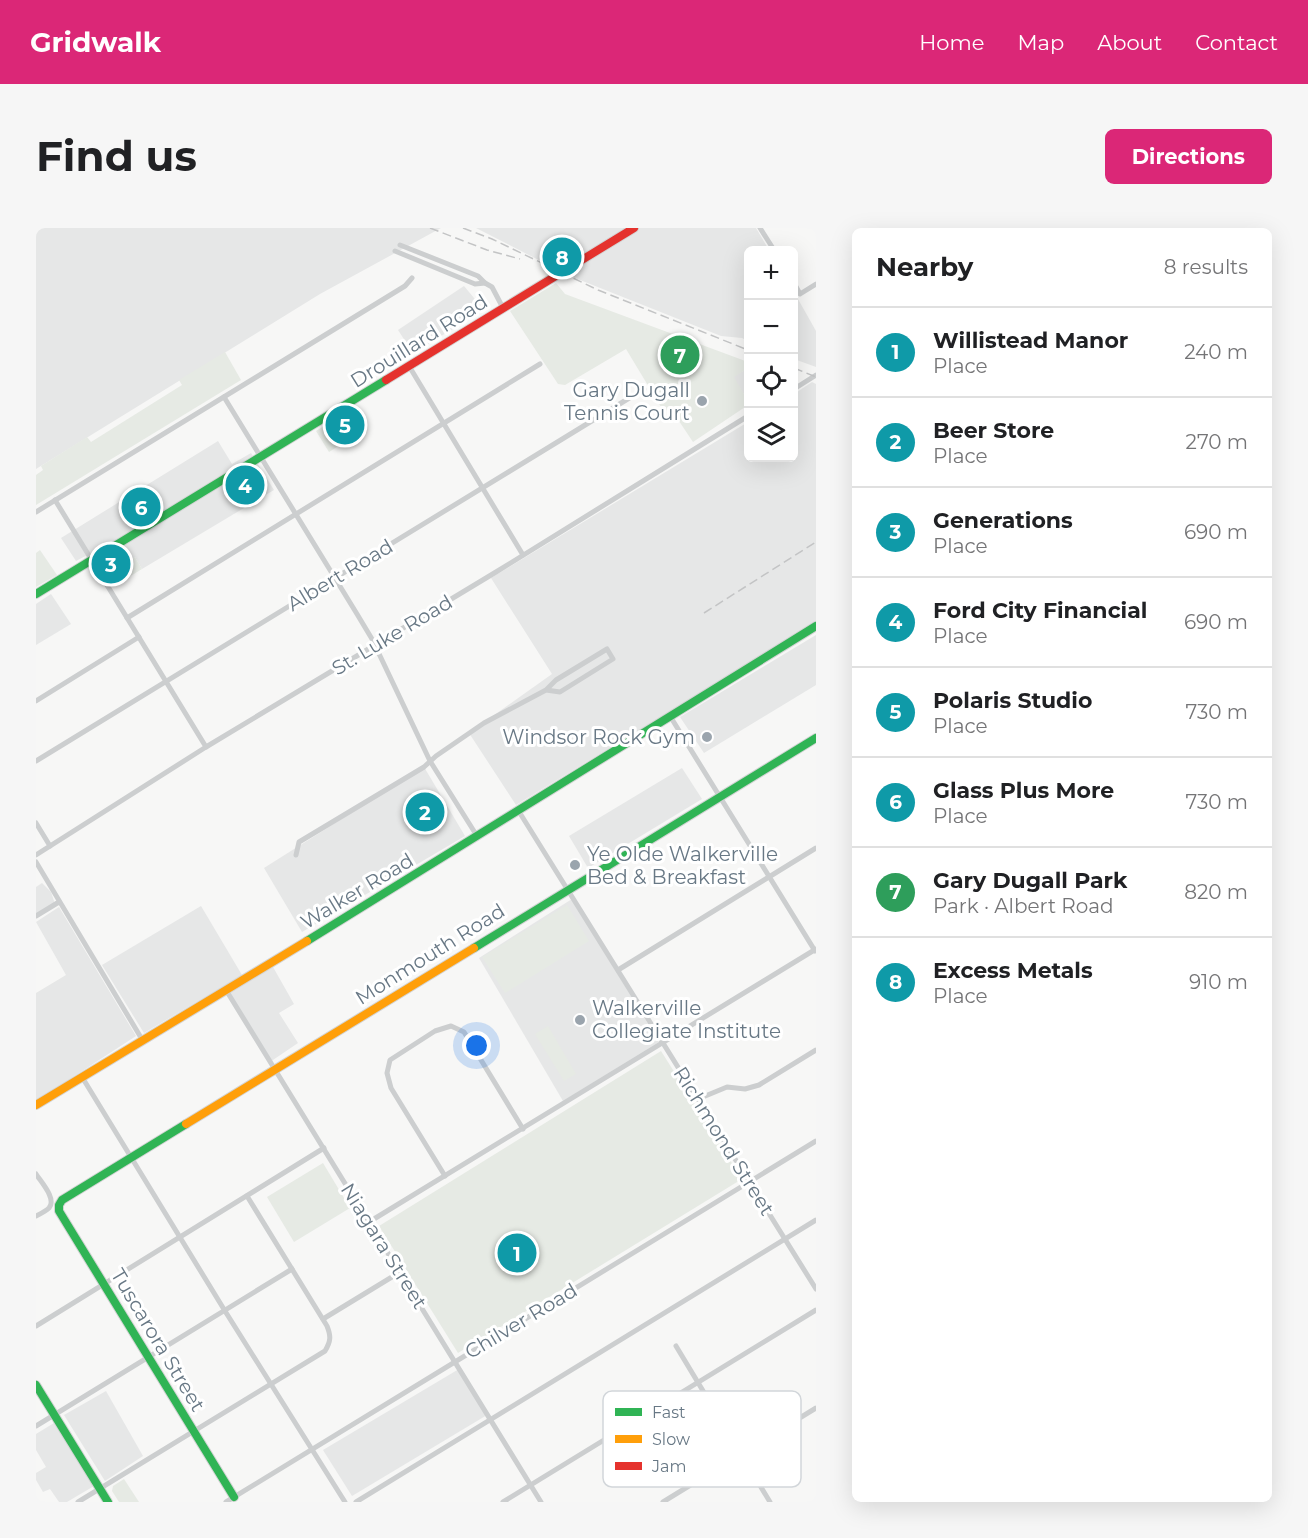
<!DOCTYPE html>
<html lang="en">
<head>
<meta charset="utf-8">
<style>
	:root { --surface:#fff; --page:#f6f6f6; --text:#202124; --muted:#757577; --line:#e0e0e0; --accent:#db2777 }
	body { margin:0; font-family:Montserrat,sans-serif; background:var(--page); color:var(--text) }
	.controls { position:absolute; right:18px; top:18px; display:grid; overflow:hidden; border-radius:9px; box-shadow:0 6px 24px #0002 }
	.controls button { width:54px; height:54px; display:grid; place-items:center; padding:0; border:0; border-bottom:2px solid var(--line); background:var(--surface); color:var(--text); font:30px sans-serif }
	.you { position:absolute; left:441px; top:818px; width:21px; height:21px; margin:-15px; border:4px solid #fff; border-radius:50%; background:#1a73e8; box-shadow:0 0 0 9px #1a73e833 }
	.badge { display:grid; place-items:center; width:39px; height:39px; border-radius:50%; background:var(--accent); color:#fff; font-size:20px; font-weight:700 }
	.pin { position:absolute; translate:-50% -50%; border:3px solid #fff; box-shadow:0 2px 6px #0006 }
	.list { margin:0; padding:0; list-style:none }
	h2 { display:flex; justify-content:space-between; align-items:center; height:78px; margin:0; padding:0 24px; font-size:26px }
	h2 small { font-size:20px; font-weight:400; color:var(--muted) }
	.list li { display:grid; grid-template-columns:39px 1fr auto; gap:18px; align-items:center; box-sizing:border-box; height:90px; padding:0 24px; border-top:2px solid var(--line) }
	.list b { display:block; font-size:22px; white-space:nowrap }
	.list p { margin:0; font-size:20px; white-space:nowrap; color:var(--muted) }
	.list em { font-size:20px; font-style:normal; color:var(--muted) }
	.icon { flex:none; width:33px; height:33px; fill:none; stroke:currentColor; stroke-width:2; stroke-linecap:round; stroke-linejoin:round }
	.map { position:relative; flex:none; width:780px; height:1274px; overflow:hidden; border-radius:9px }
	header { display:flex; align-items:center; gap:36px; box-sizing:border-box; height:84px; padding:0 30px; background:var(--accent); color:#fff }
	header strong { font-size:28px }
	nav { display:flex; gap:33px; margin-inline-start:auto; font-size:21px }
	.intro { display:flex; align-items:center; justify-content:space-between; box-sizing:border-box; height:144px; padding:0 36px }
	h1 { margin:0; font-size:42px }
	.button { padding:15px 27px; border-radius:9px; background:var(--accent); color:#fff; font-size:21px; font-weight:700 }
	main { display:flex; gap:36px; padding:0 36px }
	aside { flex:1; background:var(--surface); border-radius:9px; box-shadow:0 6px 24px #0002 }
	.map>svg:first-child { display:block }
	.built { fill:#e6e7e7 }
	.green { fill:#e6eae4 }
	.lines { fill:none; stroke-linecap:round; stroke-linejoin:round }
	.fast-casing { stroke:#d3d4d4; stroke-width:10 }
	.slow-casing { stroke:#d3d4d4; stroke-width:10 }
	.jam-casing { stroke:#d3d4d4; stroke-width:10 }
	.street { stroke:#cccecf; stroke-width:5 }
	.fast { stroke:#30b455; stroke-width:8 }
	.slow { stroke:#ff9f0a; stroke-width:8 }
	.jam { stroke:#e5322d; stroke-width:8 }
	.rail { stroke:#c3c4c5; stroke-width:1.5; stroke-dasharray:9 4.5; stroke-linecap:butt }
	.poi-dot { fill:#9aa4ad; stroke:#fff; stroke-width:2 }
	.labels { text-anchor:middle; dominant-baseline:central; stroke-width:6; stroke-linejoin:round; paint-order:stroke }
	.street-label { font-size:20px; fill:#687885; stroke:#fff }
	.poi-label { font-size:20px; fill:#687885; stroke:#fff; text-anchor:end }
	.key { fill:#fff; stroke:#d2d6da; stroke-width:1.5 }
	.key-label { font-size:16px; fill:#687885 }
</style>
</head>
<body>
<header>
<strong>Gridwalk</strong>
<nav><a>Home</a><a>Map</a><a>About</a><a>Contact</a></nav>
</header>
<div class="intro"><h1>Find us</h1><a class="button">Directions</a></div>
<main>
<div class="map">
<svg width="780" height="1274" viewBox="0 0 780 1274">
	<rect width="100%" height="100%" fill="#f7f7f6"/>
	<g class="built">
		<path d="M0 0H405L284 66 0 241Z"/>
		<path d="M440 0H720L733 22H712V113L706 110 685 108 534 48Z"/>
		<path d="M428 58 448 82 377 125 362 102Z"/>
		<path d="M758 64 780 103V139L758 131Z"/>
		<path d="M712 140V173L697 149Z"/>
		<path d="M776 154 780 156V394L480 577 433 505 516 446 455 350 712 194V230H758V166Z"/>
		<path d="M182 213 196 236 215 225 238 262 106 341 99 329 83 339 75 328 64 334 57 324 40 333 25 310Z"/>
		<path d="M15 366 35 396 0 417V376Z"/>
		<path d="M780 407V457L668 525 644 489Z"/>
		<path d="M388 539 429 608 266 704 228 640Z"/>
		<path d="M646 540 666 571 552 640 533 608Z"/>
		<path d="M6 655 15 664 19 676 0 688V659Z"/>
		<path d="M536 671 623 814 527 873 443 730Z"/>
		<path d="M165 678 206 747 108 805 66 737Z"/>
		<path d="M23 679 100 808 0 873V765L30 747 0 694Z"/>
		<path d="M237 739 258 776 243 785 262 815 234 834 193 766Z"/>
		<path d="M423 1141 451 1187 316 1268 287 1222Z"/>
		<path d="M70 1163 107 1228 69 1253 28 1187Z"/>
		<path d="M18 1195 58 1258 31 1274H23L14 1261 7 1264 0 1252V1245L10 1239 0 1222V1206Z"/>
	</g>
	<g class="green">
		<path d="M520 55 529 66 712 134V140L698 149 712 173V177L657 214 639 187 625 179 590 121 529 157 522 156 474 83Z"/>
		<path d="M189 124 205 152 0 277V247L7 242 5 238 51 209 55 214 146 157 143 152Z"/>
		<path d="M301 190 309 203 302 206 307 215 293 224 280 203Z"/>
		<path d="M4 322 21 347 0 359V325Z"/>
		<path d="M75 328 83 339 99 329 106 341 78 358 64 334Z"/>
		<path d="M531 677 553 713 469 765 446 729Z"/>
		<path d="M512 798 540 846 528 853 499 806Z"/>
		<path d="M625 823 706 951 422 1125 343 998Z"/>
		<path d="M287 935 314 980 258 1014 231 969Z"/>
		<path d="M88 1251 103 1274H83L76 1263 77 1258Z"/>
	</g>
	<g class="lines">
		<defs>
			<g id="fast">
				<path d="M0 366 350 152"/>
				<path d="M271 713 780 398"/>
				<path d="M438 720 780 510"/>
				<path d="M150 896 26 972 23 977V983L198 1269"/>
				<path d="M0 1157 72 1274"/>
			</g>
			<g id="slow">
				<path d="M0 877 271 713"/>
				<path d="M150 896 438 720"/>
			</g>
			<path id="jam" d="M350 152 598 0"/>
		</defs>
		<use href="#fast" class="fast-casing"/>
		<use href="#slow" class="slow-casing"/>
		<use href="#jam" class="jam-casing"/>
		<g class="street">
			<path d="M724 0 738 22"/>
			<path d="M364 17 442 48 449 55 456 59 467 80"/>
			<path d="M359 23 439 56 449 55"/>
			<path d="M758 55 764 66 780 56"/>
			<path d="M373 138 487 327"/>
			<path d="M758 161 780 147"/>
			<path d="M188 169 321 386 336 411 394 533 441 608"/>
			<path d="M19 272 170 519"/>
			<path d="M0 284 369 58 376 50"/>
			<path d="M91 390 504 136"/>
			<path d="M0 473 103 409"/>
			<path d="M634 488 779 723"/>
			<path d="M0 533 608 161"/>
			<path d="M482 582 780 1061"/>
			<path d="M0 595 14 618"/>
			<path d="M0 627 170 519 460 344 712 188"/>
			<path d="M260 627 263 614 388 539 400 528 448 495 510 462 520 452 571 421 577 431 524 464 510 462"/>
			<path d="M0 634 107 813"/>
			<path d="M0 688 23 674"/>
			<path d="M582 742 780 620"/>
			<path d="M190 762 505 1274"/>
			<path d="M46 849 189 1083 309 1274"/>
			<path d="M662 871 691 859 709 861 723 857 780 822"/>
			<path d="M0 946C5 954 21 971 13 980 10 983 4 986 0 988"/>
			<path d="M409 948 355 860 351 845 354 832 399 803 415 798 428 804 487 901"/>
			<path d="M333 994 780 721"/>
			<path d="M287 1091 364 1044"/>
			<path d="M0 1098 288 920"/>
			<path d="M640 1118 734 1274"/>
			<path d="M0 1198 256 1041"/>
			<path d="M42 1274 289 1123C295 1113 295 1108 291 1098L211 968"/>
			<path d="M190 1274 780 913"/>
			<path d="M320 1274 780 992"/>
			<path d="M467 1274 780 1082"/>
			<path d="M627 1274 780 1180"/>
		</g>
		<use href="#fast" class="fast"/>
		<use href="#slow" class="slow"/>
		<use href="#jam" class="jam"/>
		<g class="rail">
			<path d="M394 0 451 22 484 31"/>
			<path d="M427 0 456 11 562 62 712 122"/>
			<path d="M758 140 780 149"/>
			<path d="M668 385 780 314"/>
		</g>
	</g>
	<g class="poi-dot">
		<circle cx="666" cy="173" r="6"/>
		<circle cx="671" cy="509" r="6"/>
		<circle cx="539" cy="637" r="6"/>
		<circle cx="544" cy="792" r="6"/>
	</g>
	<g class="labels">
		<g class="street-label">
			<text transform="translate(383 113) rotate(-32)">Drouillard Road</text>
			<text transform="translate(304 347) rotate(-31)">Albert Road</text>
			<text transform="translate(356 407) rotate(-31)">St. Luke Road</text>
			<text transform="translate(321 663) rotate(-31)">Walker Road</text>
			<text transform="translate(394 726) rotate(-32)">Monmouth Road</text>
			<text transform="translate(688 913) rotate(58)">Richmond Street</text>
			<text transform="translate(348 1018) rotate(58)">Niagara Street</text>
			<text transform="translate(485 1093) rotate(-31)">Chilver Road</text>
			<text transform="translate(122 1112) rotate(59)">Tuscarora Street</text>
		</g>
		<g class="poi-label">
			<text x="654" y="162">Gary Dugall<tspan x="654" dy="23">Tennis Court</tspan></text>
			<text x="659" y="509">Windsor Rock Gym</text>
			<text x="551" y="626" text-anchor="start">Ye Olde Walkerville<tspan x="551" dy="23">Bed &amp; Breakfast</tspan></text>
			<text x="556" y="780" text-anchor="start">Walkerville<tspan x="556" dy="23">Collegiate Institute</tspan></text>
		</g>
	</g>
	<rect x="567" y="1163" width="198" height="96" rx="9" class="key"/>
	<rect x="579" y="1180" width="27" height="8" fill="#30b455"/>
	<rect x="579" y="1207" width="27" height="8" fill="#ff9f0a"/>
	<rect x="579" y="1234" width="27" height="8" fill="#e5322d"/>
	<g class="key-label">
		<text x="616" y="1190">Fast</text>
		<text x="616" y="1217">Slow</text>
		<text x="616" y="1244">Jam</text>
	</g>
</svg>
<div class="controls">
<button>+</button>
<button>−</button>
<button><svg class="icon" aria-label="locate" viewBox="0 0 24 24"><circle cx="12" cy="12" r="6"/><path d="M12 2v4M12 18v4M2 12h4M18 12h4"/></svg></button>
<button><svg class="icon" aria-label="layers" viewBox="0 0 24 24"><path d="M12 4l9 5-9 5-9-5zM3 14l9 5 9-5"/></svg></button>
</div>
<div class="you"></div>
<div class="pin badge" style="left:481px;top:1025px;background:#0f9aa8">1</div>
<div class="pin badge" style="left:389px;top:584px;background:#0f9aa8">2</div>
<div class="pin badge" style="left:75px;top:336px;background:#0f9aa8">3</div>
<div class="pin badge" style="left:209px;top:257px;background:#0f9aa8">4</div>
<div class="pin badge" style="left:309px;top:197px;background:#0f9aa8">5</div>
<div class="pin badge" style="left:105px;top:279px;background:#0f9aa8">6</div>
<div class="pin badge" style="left:644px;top:127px;background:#2e9e5b">7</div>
<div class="pin badge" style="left:526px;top:29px;background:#0f9aa8">8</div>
</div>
<aside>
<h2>Nearby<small>8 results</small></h2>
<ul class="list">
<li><span class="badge" style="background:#0f9aa8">1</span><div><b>Willistead Manor</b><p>Place</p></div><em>240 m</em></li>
<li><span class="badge" style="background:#0f9aa8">2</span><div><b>Beer Store</b><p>Place</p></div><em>270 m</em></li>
<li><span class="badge" style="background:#0f9aa8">3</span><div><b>Generations</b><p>Place</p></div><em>690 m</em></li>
<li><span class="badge" style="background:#0f9aa8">4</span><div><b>Ford City Financial</b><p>Place</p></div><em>690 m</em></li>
<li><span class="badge" style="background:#0f9aa8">5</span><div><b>Polaris Studio</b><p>Place</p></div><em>730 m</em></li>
<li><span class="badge" style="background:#0f9aa8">6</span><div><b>Glass Plus More</b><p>Place</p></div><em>730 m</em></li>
<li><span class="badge" style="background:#2e9e5b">7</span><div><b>Gary Dugall Park</b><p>Park · Albert Road</p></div><em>820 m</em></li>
<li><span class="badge" style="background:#0f9aa8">8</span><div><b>Excess Metals</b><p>Place</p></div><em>910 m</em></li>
</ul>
</aside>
</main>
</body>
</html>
